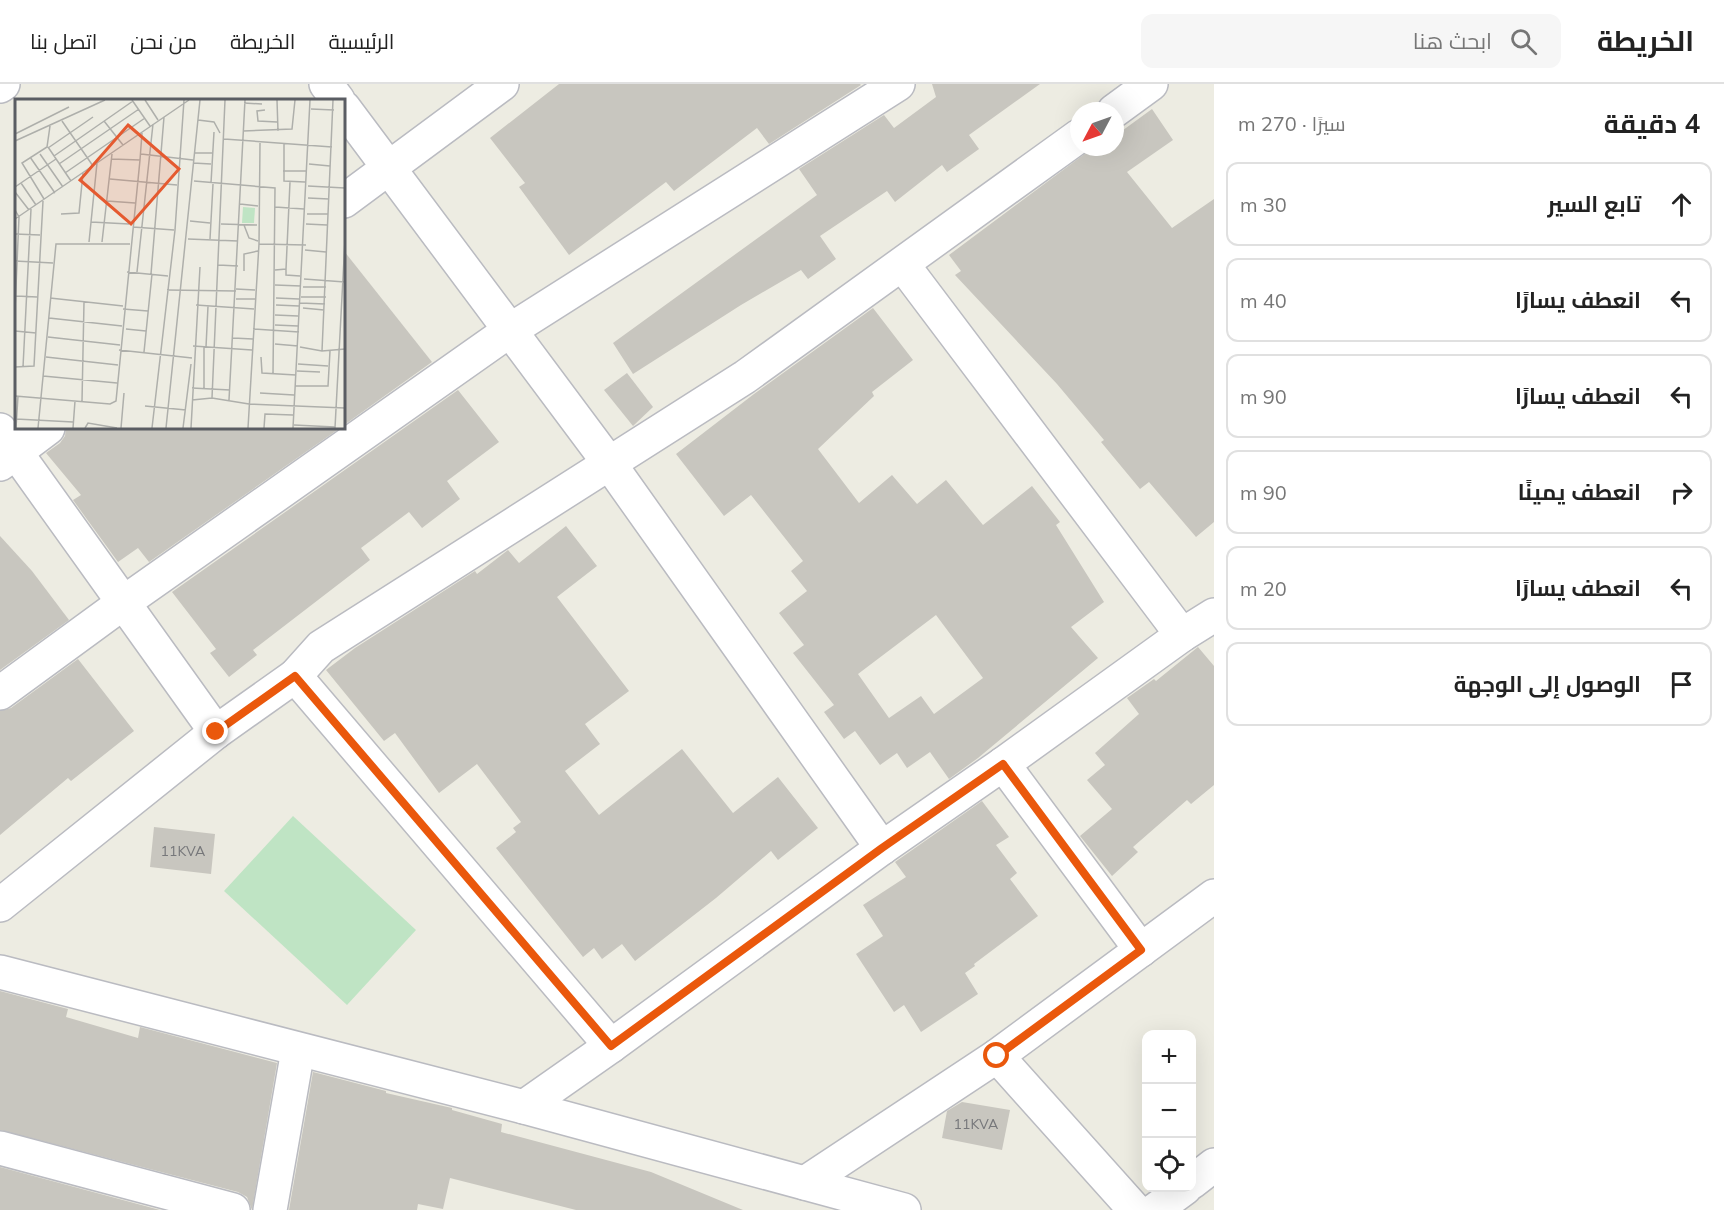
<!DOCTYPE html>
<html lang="ar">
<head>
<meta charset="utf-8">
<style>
	:root { --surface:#fff; --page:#f6f6f6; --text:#222; --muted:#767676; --line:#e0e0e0 }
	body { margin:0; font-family:Mulish,Cairo,sans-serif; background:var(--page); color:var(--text); direction:rtl }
	.controls { position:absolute; right:18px; bottom:18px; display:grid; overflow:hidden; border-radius:12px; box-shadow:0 6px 24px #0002 }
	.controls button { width:54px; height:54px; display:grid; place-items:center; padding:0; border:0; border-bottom:2px solid var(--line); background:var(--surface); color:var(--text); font:30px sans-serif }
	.compass { position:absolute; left:1070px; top:18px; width:54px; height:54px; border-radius:50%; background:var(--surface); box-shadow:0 6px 24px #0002; rotate:229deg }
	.stop { position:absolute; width:18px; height:18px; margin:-14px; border:4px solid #ea580c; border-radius:50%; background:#fff }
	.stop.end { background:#ea580c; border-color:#fff; box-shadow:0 2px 6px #0008 }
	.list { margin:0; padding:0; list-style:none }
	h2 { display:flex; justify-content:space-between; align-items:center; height:78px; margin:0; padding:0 24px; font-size:26px }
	h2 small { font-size:20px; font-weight:400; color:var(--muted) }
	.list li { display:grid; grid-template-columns:39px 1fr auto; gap:18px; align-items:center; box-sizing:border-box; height:84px; margin:0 12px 12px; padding:0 12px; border:2px solid var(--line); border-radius:12px }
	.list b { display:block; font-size:22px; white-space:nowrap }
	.list em { font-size:20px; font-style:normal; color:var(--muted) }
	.icon { flex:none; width:33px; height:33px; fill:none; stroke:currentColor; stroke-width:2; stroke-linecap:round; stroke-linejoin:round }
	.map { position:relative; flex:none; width:1214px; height:1126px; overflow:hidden; direction:ltr }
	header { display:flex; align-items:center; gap:36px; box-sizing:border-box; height:84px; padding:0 30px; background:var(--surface); border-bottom:2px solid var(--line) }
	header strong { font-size:28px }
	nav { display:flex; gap:33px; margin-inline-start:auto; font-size:21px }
	.search { width:420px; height:54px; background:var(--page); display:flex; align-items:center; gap:15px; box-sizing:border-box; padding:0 21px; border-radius:12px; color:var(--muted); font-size:22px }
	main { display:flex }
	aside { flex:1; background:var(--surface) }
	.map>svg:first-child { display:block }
	.green { fill:#bfe4c4 }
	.building { fill:#c8c6bf; fill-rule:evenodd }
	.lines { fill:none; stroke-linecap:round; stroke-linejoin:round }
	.minor-casing { stroke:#babbc1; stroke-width:36 }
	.minor { stroke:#fff; stroke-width:33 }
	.route { stroke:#ea580c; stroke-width:8 }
	.labels { text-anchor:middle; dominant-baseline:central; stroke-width:4.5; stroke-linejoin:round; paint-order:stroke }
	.number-label { font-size:14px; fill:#76777a }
	.inset-road { fill:none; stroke:#aeafab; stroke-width:1.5 }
	.view { fill:#e55a30; fill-opacity:0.15; stroke:#e55a30; stroke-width:3 }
	.inset-edge { fill:none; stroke:#5a5d63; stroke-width:3 }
</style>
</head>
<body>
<header>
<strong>الخريطة</strong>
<div class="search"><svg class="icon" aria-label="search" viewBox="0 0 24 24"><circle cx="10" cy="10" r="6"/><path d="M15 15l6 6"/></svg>ابحث هنا</div>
<nav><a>الرئيسية</a><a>الخريطة</a><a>من نحن</a><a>اتصل بنا</a></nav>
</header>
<main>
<aside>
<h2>4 دقيقة<small>سيرًا · 270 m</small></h2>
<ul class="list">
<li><svg class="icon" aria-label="ahead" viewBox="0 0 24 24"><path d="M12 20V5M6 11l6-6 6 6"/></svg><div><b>تابع السير</b></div><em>30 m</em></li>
<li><svg class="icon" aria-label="left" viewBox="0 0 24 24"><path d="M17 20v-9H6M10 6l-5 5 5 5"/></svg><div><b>انعطف يسارًا</b></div><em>40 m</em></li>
<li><svg class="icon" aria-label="left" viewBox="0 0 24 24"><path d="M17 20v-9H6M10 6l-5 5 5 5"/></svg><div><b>انعطف يسارًا</b></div><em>90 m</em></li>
<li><svg class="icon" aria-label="right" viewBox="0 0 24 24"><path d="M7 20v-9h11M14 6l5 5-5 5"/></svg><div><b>انعطف يمينًا</b></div><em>90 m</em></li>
<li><svg class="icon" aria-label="left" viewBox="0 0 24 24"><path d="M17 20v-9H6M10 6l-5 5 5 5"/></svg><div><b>انعطف يسارًا</b></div><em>20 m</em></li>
<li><svg class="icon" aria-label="arrive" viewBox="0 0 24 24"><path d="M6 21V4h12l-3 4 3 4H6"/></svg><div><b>الوصول إلى الوجهة</b></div></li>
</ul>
</aside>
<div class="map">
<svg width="1214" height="1126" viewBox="0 0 1214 1126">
	<rect width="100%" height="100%" fill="#edece2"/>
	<path class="green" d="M293 732 416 846 347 921 224 807Z"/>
	<g class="building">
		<path d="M559 0H860L861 1 769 60 757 44 674 107 666 98 569 171 519 103 525 99 490 54Z"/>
		<path d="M932 0H1040L969 51 979 65 947 88 942 81 895 118 887 107 820 152 836 175 808 195 801 186 741 221 633 290 613 259 817 111 799 85 884 31 894 44 936 13Z"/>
		<path d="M1152 25 1173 56 1127 88 1172 144 1214 115V438L1196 453 1149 398 1140 405 1101 358 1104 356 1057 300 955 191 961 187 949 171 1094 63H1115V52Z"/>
		<path d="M344 167 432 278 344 341Z"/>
		<path d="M873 224 913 276 872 308 874 312 818 365 859 419 892 391 917 420 946 396 983 441 1032 402 1060 438 1056 441 1104 518 1071 543 1098 574 978 674 949 695 930 668 907 684 897 669 880 681 855 647 844 655 824 628 834 621 793 569 804 561 779 529 807 507 791 487 803 477 751 411 724 432 676 370 754 310ZM936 531 983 594 934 630 921 612 889 634 858 590Z"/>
		<path d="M627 289 653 323 633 342 604 306Z"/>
		<path d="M458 306 499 358 447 397 460 415 422 444 409 428 361 464 370 476 253 566 257 571 229 593 210 569 216 565 172 508Z"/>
		<path d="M66 344H340L149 478 138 464 118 478 73 416 81 411 46 369 60 359 65 352Z"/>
		<path d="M566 442 597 482 557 513 629 607 585 640 600 660 565 687 599 731 682 665 733 729 778 693 818 744 778 776 771 767 716 814 635 877 622 860 602 875 594 864 583 873 496 764 516 748 513 744 521 738 477 680 439 709 395 649 384 657 326 586 355 564 475 487 477 490 508 466 519 479Z"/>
		<path d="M0 452 32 487 69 536 0 586Z"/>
		<path d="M1198 563 1214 582V701L1191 720 1187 716 1133 763 1138 768 1112 792 1080 752 1112 725 1087 696 1105 681 1095 669 1139 630 1127 614 1154 595 1156 597Z"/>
		<path d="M78 575 134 647 71 697 68 694 0 751V627L11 624Z"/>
		<path d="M982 717 1009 753 996 761 1017 789 1010 795 1038 832 974 880 975 882 965 889 978 910 921 948 904 921 894 928 856 870 883 852 863 821 906 793 895 778Z"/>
		<path d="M154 743 215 750 211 790 150 783Z"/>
		<path d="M0 907 68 925 66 933 138 954 140 943 277 979 252 1126 247 1113 238 1108 0 1046Z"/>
		<path d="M313 988 386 1007V1009L452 1024V1026L502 1040 501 1048 651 1088 743 1126H576L450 1094 443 1125 418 1120 417 1126H289Z"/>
		<path d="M962 1018 1010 1026 1002 1066 942 1054 947 1027Z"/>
		<path d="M0 1083 160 1126H0Z"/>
	</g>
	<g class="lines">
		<defs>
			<g id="minor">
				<path d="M326 0 338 16"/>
				<path d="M0 2 3 0"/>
				<path d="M344 24 609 379 882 764"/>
				<path d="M1114 27 1151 0"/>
				<path d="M344 117 502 0"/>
				<path d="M903 181 1182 551"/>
				<path d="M0 346 216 648"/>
				<path d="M0 380 48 344"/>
				<path d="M295 592 321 563 745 293 1079 52"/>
				<path d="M0 609 123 519 509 247 898 0"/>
				<path d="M1003 680 1141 866"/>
				<path d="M0 821 216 648 295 592 611 962"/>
				<path d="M0 888 524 1023 904 1126"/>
				<path d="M997 972 1135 1126"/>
				<path d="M524 1023 611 962 882 764 1003 680 1182 551 1214 531"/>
				<path d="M0 1064 233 1126"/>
				<path d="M1192 1098 1214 1081"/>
				<path d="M805 1099 997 972 1214 812"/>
				<path d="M270 1126 298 966"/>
				<path d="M1155 1126 1185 1104"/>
			</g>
		</defs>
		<use href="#minor" class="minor-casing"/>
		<use href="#minor" class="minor"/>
	</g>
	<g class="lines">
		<path class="route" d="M216 648 295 592 611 962 882 764 1003 680 1141 866 997 972"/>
	</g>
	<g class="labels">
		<g class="number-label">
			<text x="183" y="767">11KVA</text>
			<text x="976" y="1040">11KVA</text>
		</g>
	</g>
	<g transform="translate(15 15)">
		<rect width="330" height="330" fill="#edece2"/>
		<path d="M228 108 240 109 239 124H227Z" fill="#bfe4c4"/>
		<path class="inset-road" d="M117 1 135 27M130 1 143 21M262 1 263 32M229 4 247 5M296 10 319 11M250 11 242 12 243 22 262 23M183 21 199 23 205 34M47 22 78 67M89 22 108 46M228 32 277 30 280 1M0 35 54 8M209 40 317 48M0 42 90 1M269 45V82L290 83M33 48 56 82M33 49 78 18M179 54H197M25 55 48 88M126 55 178 61M39 57 118 2M15 58 40 94M96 60 125 61 127 34M178 64 196 65M44 65 124 10M294 65 315 67M268 72H292M50 74 130 19M95 80 162 86M179 82 260 89 258 275M6 84 21 106M196 84 199 33M293 87 330 89M0 88 41 60M0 93 14 111M293 99 314 100M29 100 7 64 32 48 35 27M92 102 120 104M225 105 243 107M260 108 289 110M0 111 4 118 0 211M46 115 64 114 68 74M292 115H313M0 120 174 1M175 122 195 124M76 123 114 125M206 125 242 126M291 125 312 126M229 126 234 139 243 142M118 128 159 131M0 135 25 136M173 140 223 142M195 140 198 85M74 143 82 64M87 143 97 55M244 145 291 146M290 151 311 153M0 162 38 164M203 166 223 167M271 170V176L285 177M260 171 271 170 275 83M229 172V155L243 152M112 173 153 177M122 173 138 25M136 175 149 18M289 180 330 183M260 186 286 187M288 188H311M221 190 240 191M152 191 221 192M1 197 22 198M286 198H311M35 199 108 207M261 199 284 200M221 200H240M285 204 310 205M181 206 239 210M261 206 284 207M288 209 309 211M108 210 133 212M260 216 283 217M34 219 107 227M260 226 283 227M111 230 131 232M238 230 284 233M0 232 21 234M33 238 105 246M218 239 238 240M260 245 283 247M178 247 237 251M191 248 193 207M285 248 307 252 330 250M104 251 177 259M307 252 318 1M129 253 137 175M31 258 103 266M246 258 247 274 281 276M283 265 313 267M0 268 19 267 28 102M8 268 16 110M282 272 305 273M28 277 102 284M280 287H313L315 252M177 289 215 291M189 290V248M245 294 279 296M0 297 95 305 101 302 125 61M197 299 210 1M177 301 197 299 234 305 330 309M214 301 230 1M67 302 69 203M130 307 171 311M1 320 58 323M279 326 320 328M1 329 3 297M23 329 41 145H115M58 329 60 302M70 329 73 324 102 329M106 329 109 294M137 329 160 131 169 1M151 329 185 1M168 329 176 265M176 329 185 168M233 329 244 145 245 44M249 329 250 315 278 316M278 329 295 1M320 329 330 141"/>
		<path class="view" d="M113 26 164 70 116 125 65 81Z"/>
		<rect width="330" height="330" class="inset-edge"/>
	</g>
</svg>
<div class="controls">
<button>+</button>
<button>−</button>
<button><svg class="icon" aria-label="locate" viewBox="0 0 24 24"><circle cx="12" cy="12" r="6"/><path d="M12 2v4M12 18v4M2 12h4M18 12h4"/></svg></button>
</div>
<svg class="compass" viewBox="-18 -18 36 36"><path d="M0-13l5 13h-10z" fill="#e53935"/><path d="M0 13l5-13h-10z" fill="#767676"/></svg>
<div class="stop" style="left:997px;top:972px"></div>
<div class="stop end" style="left:216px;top:648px"></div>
</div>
</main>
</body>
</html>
